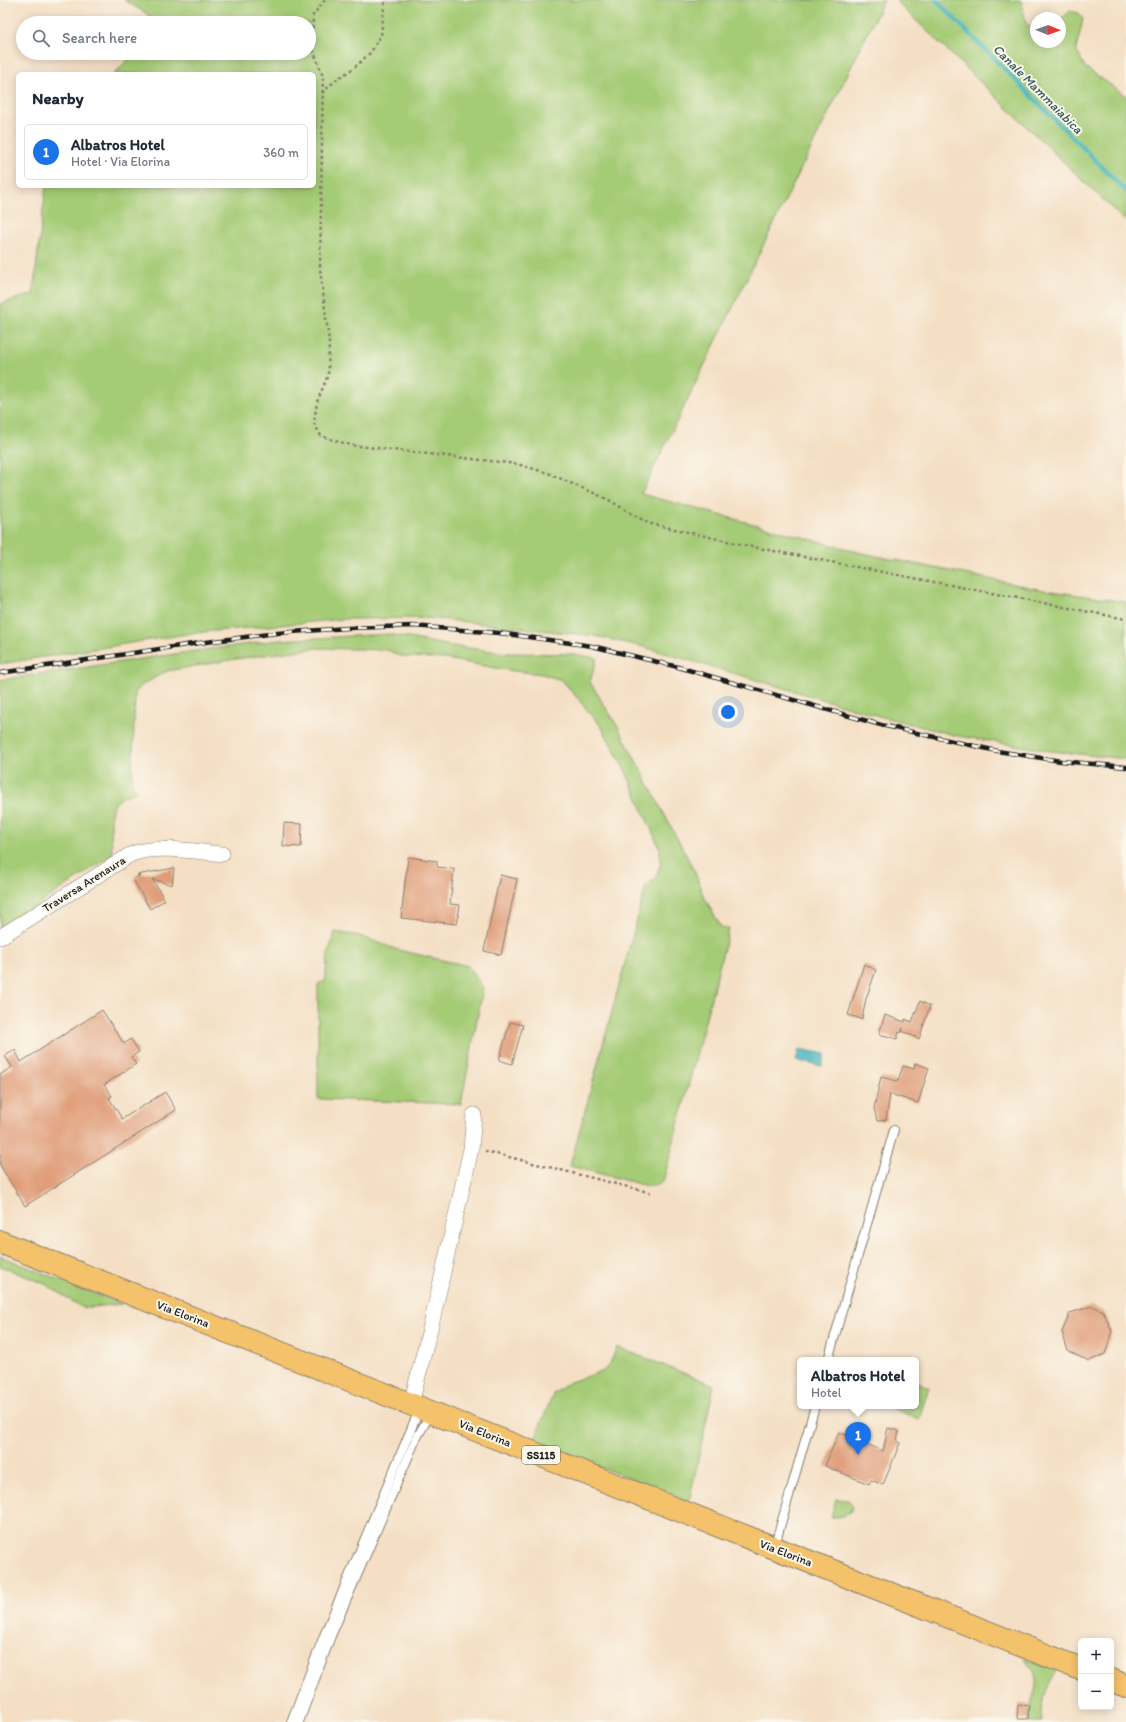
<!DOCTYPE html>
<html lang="en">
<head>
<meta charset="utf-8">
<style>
	:root { --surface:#fff; --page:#f2f2f3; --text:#1f2937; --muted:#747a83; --line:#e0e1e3; --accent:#1a73e8 }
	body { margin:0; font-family:Itim,sans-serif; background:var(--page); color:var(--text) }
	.controls { position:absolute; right:12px; bottom:12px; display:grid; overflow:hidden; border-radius:6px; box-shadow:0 2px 10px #0003 }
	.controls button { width:36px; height:36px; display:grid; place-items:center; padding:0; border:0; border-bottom:1px solid var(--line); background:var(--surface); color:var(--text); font:20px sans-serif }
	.compass { position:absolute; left:1030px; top:12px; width:36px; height:36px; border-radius:50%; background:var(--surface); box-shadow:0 2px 10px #0003; rotate:91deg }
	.you { position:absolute; left:728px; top:712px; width:14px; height:14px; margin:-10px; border:3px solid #fff; border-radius:50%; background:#1a73e8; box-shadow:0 0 0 6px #1a73e833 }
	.badge { display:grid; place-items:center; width:26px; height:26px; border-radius:50%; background:var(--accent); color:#fff; font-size:13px; font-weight:700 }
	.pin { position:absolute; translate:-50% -33px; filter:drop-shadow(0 1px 2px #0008) }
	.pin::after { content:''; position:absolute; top:21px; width:14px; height:12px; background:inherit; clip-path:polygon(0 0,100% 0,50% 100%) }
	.popup { position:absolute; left:797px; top:1357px; width:122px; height:52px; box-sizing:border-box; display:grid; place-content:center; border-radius:6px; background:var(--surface); filter:drop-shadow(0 1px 3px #0005); font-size:13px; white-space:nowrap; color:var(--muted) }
	.popup b { font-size:15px; color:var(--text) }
	.popup::after { content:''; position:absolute; left:50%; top:100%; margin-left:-8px; border:8px solid transparent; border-top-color:var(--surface) }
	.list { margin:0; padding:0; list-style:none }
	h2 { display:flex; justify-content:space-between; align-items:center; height:52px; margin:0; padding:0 16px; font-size:17px }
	h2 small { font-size:13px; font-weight:400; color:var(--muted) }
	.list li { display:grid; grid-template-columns:26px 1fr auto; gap:12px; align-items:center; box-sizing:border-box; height:56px; margin:0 8px 8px; padding:0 8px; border:1px solid var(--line); border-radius:6px }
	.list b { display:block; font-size:15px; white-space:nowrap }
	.list p { margin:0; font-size:13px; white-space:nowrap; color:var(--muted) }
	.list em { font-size:13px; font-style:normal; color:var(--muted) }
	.icon { flex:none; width:22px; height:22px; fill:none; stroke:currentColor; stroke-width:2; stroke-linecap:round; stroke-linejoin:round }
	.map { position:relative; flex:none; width:1126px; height:1722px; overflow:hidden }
	.search { position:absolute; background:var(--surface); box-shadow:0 2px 10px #0003; left:16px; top:16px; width:300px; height:44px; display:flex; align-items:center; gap:10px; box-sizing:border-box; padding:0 14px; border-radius:22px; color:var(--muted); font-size:15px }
	.panel { position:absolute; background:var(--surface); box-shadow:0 2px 10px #0003; left:16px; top:72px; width:300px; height:116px; border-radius:6px }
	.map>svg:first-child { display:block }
	.green { fill:#a4cb75; stroke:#607448 }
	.water { fill:#48b7c1; stroke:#326a6e }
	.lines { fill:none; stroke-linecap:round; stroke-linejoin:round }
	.stream { stroke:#48b7c1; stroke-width:4 }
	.building { fill:#e09c78 }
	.service-casing { stroke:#887e70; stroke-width:10 }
	.minor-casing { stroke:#887e70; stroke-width:16 }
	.primary-casing { stroke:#887e70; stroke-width:24 }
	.path { stroke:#887e70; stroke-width:2.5; stroke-dasharray:3 3; stroke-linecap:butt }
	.service { stroke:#fff; stroke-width:8 }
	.minor { stroke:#fff; stroke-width:15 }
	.primary { stroke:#f4c26a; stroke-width:22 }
	.rail-casing { stroke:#1c1c1c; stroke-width:4.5 }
	.rail { stroke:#fbf7ec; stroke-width:3; stroke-dasharray:9; stroke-linecap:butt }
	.labels { text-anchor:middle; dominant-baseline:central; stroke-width:4; stroke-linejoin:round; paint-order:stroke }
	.shield { fill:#fbf7ec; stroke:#5f5e5a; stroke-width:1 }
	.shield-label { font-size:11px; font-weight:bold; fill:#1c1c1c }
	.street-label { font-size:12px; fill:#1c1c1c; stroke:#fbf7ec }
	.water-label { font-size:13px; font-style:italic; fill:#2e5a5e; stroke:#fbf7ec }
</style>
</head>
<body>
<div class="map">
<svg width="1126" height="1722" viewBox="0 0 1126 1722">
	<rect width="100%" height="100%" fill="#fbf7ec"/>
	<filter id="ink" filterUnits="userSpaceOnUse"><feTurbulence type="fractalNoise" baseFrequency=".025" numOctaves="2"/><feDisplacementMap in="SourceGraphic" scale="8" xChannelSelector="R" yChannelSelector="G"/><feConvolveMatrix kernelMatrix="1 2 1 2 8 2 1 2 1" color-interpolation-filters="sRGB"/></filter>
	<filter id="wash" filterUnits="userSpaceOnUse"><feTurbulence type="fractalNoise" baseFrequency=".012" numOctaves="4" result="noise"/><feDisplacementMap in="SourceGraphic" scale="16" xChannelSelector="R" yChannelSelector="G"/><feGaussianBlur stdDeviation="0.9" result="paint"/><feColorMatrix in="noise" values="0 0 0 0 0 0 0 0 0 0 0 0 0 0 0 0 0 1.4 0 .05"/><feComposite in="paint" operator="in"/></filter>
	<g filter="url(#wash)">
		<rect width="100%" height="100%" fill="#f4dfc4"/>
		<g class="green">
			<path d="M124 0H884L641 494 862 553 1038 589 1126 602V759L1051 751 958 736 883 717 644 647 596 636 429 618 345 619 193 633 0 664V304L33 294 46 186H314V74H114L134 53H309V23H147L149 15Z"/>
			<path d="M895 0H1020L1022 3 1026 24 1036 29V42H1060V20L1070 11 1079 13 1083 19 1076 50 1085 67 1126 96V222Z"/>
			<path d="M389 634 445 645 507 653 573 654 597 658 590 682 618 727 695 872 702 893 721 927 729 929 664 1179 661 1183 654 1186H647L570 1166 646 886 656 878 661 862 660 849 626 772 601 726 562 680 542 674 507 670 446 659 408 657 397 655 388 650 316 648 236 659 167 671 142 685 135 693 132 784 138 792C128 794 116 798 112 809 110 817 112 845 112 855L0 930V680L181 653 279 640Z"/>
			<path d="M335 932 360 936 398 950 468 966 483 988 461 1104 318 1099V984L325 981 328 954Z"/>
			<path d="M0 1256 122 1304 83 1308 45 1284 0 1266Z"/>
			<path d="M617 1347 714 1385 689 1502 534 1441 553 1394 570 1382 603 1371 610 1364Z"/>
			<path d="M916 1382 929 1387 919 1419 891 1408V1406H916Z"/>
			<path d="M836 1499 848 1500 853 1507C848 1516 841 1517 831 1517Z"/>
			<path d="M1025 1658 1057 1671C1047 1688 1039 1702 1042 1722H1029C1026 1705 1042 1688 1034 1672 1032 1667 1028 1663 1025 1658Z"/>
		</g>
		<path class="water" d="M799 1049 825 1054 822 1066 796 1061Z"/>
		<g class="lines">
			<path class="stream" d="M936 0 1126 191"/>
		</g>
		<g id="blocks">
			<g class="building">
				<path d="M284 823 302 824 301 847 283 846Z"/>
				<path d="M408 857 437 861V867L454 869 450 904 460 905 457 924 401 918Z"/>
				<path d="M174 868 172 885 152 879 165 900 150 909 133 879 140 876 137 875Z"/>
				<path d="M500 875 517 879 501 955 484 951Z"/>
				<path d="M864 964 876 970 866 999 862 1019 848 1015Z"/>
				<path d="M920 1001 930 1006 919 1039 902 1031 903 1028 901 1033 899 1032 897 1039 879 1034 885 1015 905 1022V1019L912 1022Z"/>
				<path d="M102 1010 124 1044 131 1039 139 1052 131 1057 136 1064 104 1085 112 1096 109 1098 122 1119 165 1092 176 1110 25 1206 0 1165V1075L12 1067 5 1056 15 1050 21 1062Z"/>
				<path d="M510 1022 523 1025 512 1064 499 1060Z"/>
				<path d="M915 1063 929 1068 918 1103 890 1094 886 1120 877 1121 874 1108 881 1077 898 1081 903 1066 914 1069Z"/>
				<path d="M1092 1306 1103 1311 1112 1331 1105 1354 1089 1361 1068 1351 1062 1332 1070 1313Z"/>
				<path d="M888 1428 899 1431 897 1441 900 1443 883 1485 871 1480 869 1484 825 1466 839 1432 883 1451Z"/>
				<path d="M1018 1704 1029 1705 1028 1719H1017Z"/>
			</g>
		</g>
	</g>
	<g filter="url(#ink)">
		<use href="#blocks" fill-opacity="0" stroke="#887e70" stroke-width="1"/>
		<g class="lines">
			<defs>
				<g id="service">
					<path d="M828 1360 894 1130"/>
					<path d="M774 1548 815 1406"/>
					<path d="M291 1722 325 1633 420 1408"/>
					<path d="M299 1722 331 1636 416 1439 431 1413"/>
				</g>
				<g id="minor">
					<path d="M0 937 122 860C126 857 131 854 135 853 158 845 198 852 222 854"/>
					<path d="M411 1404 432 1321 471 1149 474 1115"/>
				</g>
				<g id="primary">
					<path d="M0 1242 1081 1669"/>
					<path d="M1111 1680 1126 1686"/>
				</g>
			</defs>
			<use href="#service" class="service-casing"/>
			<use href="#minor" class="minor-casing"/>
			<use href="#primary" class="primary-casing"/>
			<g class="path">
				<path d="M325 0 313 15 312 47 323 76 320 269 329 341 328 375 317 402 314 423 321 436 350 445 517 464 548 473 607 499 648 523 753 547 1126 619"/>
				<path d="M322 93 337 79 354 68 371 52 381 35 385 0"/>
				<path d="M485 1151 652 1193"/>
			</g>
			<use href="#service" class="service"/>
			<use href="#minor" class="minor"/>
			<use href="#primary" class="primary"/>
			<defs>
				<path id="rail" d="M0 673 206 642 277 633 348 628 413 626 499 633 592 646 678 667 881 725 997 751 1061 761 1126 767"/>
			</defs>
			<use href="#rail" class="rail-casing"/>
			<use href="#rail" class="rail"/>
		</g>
	</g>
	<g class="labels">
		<rect class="shield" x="522" y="1446" width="38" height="18" rx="3"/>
		<g class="shield-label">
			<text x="541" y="1455">SS115</text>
		</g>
		<g class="street-label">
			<text transform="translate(84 884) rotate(-32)">Traversa Arenaura</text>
			<text transform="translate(183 1314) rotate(21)">Via Elorina</text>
			<text transform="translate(485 1433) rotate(22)">Via Elorina</text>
			<text transform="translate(786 1553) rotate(21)">Via Elorina</text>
		</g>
		<g class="water-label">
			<text transform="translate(1038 89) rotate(45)">Canale Mammaiabica</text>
		</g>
	</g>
</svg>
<div class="controls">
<button>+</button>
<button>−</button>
</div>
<svg class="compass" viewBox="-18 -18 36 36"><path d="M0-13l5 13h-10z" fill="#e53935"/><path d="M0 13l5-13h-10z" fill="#747a83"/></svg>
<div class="you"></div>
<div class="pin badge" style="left:858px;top:1455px">1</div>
<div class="popup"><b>Albatros Hotel</b>Hotel</div>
<div class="search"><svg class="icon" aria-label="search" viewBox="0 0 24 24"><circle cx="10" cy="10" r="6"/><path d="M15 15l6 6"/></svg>Search here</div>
<section class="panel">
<h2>Nearby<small></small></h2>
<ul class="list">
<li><span class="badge">1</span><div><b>Albatros Hotel</b><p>Hotel · Via Elorina</p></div><em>360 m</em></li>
</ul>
</section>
</div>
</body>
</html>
